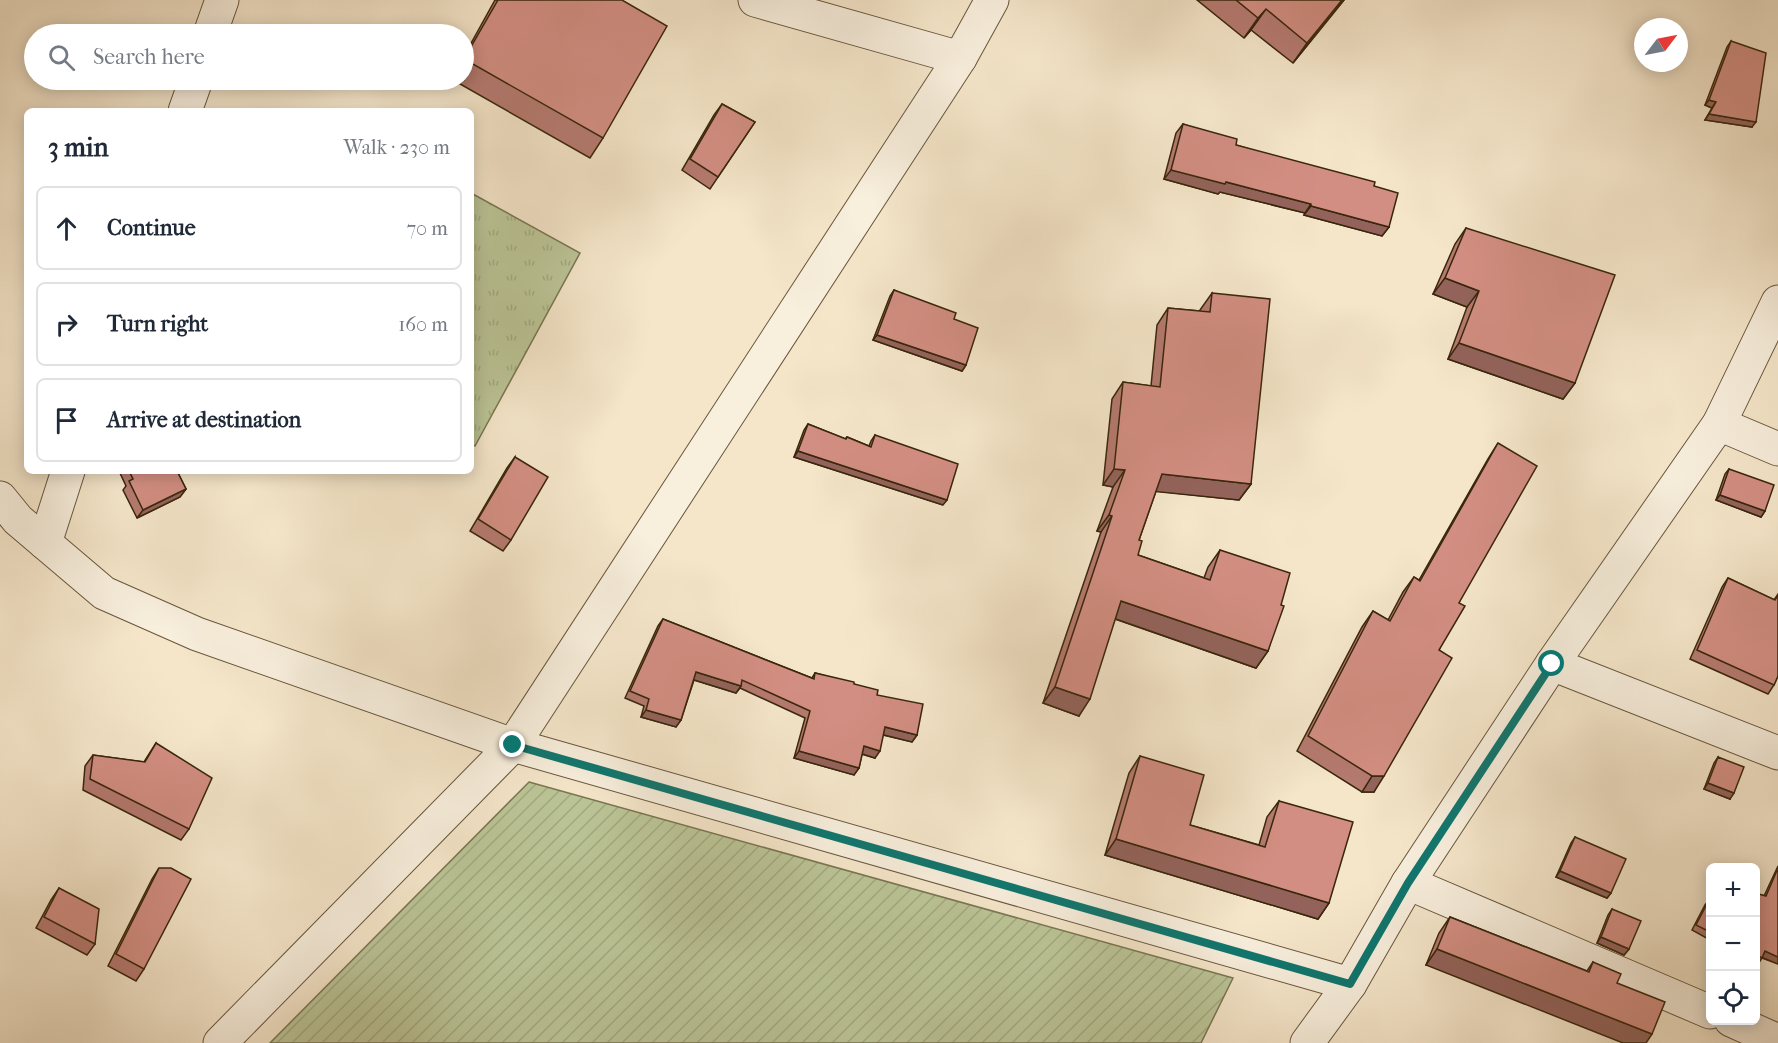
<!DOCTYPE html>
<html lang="en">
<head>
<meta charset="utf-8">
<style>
	:root { --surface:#fff; --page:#f6f6f7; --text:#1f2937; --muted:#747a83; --line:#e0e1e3 }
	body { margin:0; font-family:"IM FELL French Canon",serif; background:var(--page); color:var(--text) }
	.controls { position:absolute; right:18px; bottom:18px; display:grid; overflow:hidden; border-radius:9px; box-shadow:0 3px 15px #0003 }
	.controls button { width:54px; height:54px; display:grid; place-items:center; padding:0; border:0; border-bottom:2px solid var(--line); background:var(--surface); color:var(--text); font:30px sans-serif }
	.compass { position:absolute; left:1634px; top:18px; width:54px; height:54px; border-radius:50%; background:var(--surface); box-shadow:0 3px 15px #0003; rotate:58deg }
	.stop { position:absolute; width:18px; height:18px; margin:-14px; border:4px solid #0f766e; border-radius:50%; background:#fff }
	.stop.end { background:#0f766e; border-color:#fff; box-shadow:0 2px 6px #0008 }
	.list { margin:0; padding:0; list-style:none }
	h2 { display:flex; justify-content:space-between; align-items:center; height:78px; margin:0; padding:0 24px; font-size:26px }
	h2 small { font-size:20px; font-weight:400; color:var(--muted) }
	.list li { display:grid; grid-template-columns:39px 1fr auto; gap:18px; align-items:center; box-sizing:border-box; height:84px; margin:0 12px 12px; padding:0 12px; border:2px solid var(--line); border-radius:9px }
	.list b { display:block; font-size:22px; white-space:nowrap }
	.list em { font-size:20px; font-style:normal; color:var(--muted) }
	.icon { flex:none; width:33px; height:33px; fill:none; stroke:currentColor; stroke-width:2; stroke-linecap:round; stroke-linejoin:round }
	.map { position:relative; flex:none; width:1778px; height:1043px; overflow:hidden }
	.search { position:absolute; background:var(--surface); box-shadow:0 3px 15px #0003; left:24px; top:24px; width:450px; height:66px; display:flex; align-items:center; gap:15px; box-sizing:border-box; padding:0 21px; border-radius:33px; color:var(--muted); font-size:22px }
	.panel { position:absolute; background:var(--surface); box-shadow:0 3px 15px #0003; left:24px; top:108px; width:450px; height:366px; border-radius:9px }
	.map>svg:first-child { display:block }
	.park { fill:url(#park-tufts); stroke:#7a7652; stroke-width:1.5 }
	.garden { fill:url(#garden-furrows); stroke:#7a7652; stroke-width:1.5 }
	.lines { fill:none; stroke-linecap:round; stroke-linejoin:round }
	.minor-casing { stroke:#68563c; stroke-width:35 }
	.minor { stroke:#f8efdd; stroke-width:33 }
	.wall { fill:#b57a70; stroke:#39260c; stroke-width:1.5 }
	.shaded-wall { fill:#93635b; stroke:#39260c; stroke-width:1.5 }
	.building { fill:#d28e82; stroke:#39260c; stroke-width:1.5 }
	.route { stroke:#0f766e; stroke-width:8 }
</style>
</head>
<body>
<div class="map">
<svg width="1778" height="1043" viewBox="0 0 1778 1043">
	<defs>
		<pattern id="park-tufts" width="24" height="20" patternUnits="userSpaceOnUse" patternTransform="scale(1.5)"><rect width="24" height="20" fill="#bbc597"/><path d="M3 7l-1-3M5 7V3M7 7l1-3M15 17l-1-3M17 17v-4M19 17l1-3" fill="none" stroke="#a2a981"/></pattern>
		<pattern id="garden-furrows" width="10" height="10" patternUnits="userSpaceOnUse" patternTransform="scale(1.5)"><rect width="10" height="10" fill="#bbc597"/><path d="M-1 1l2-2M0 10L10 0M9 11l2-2" fill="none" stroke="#a2a981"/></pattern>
	</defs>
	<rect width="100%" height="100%" fill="#f5e6ca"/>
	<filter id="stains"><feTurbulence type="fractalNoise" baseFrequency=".00333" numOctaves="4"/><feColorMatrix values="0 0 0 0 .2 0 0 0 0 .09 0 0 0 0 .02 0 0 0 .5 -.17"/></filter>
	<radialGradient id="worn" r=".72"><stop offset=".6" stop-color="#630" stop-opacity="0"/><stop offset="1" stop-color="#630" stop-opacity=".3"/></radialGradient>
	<path class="park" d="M471 193 580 253 475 446 471 443Z"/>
	<path class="garden" d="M529 782 1233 978 1201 1043H270Z"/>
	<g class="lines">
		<defs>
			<g id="minor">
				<path d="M755 0 960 58"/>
				<path d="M210 34 222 0"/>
				<path d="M185 111 196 80"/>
				<path d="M1719 424 1778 449"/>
				<path d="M0 498 18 520 104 593 197 634 513 745 1350 984"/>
				<path d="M45 543 68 471"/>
				<path d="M1552 664 1778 753"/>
				<path d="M1408 883 1710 1012"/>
				<path d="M1731 1020 1778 1041"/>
				<path d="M220 1043 513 745 960 58 992 0"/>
				<path d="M1307 1043 1350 984 1408 883 1552 664 1719 424 1778 302"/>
			</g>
		</defs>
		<use href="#minor" class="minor-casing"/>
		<use href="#minor" class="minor"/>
	</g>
	<g class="wall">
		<path d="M495 0H622L603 138 590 158 453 80H464V56Z"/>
		<path d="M1197 0H1344L1293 63 1251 30 1244 38Z"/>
		<path d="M1731 41 1752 127 1705 120 1712 108 1705 105 1727 47Z"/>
		<path d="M722 104 755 122 710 189 682 170 714 115Z"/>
		<path d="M1183 124 1236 145 1374 186 1389 227 1382 236 1304 215 1305 213 1220 192 1218 194 1164 179 1176 133Z"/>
		<path d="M1466 228 1575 383 1563 399 1448 359 1467 307 1433 294 1455 244Z"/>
		<path d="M894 290 954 319 966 365 962 371 873 340 890 296Z"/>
		<path d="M1212 293 1251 484 1239 500 1156 491 1139 540 1138 555 1204 578 1208 567 1220 550 1281 605 1268 651 1256 668 1115 619 1079 716 1043 703 1101 532 1097 531 1113 487 1103 485 1112 399 1123 382 1151 386 1157 325 1168 308 1200 311V310Z"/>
		<path d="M808 424 845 439 847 437 869 446 871 441 875 435 943 505 794 457 804 430Z"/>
		<path d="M1498 443 1459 603 1439 650 1374 792H1362L1297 751 1362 627 1373 611 1388 620 1403 592 1414 577 1419 580 1488 459Z"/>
		<path d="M515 457 511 540 503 551 470 531 507 468Z"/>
		<path d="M1729 469 1765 511 1761 517 1716 500 1725 474Z"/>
		<path d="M119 471H177L186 489 180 497 137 518 123 490 126 486Z"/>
		<path d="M1728 578 1774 600 1778 594V676L1774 685 1768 694 1690 659 1722 587Z"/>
		<path d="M663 619 812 678 815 673 854 684 877 695 917 735 912 742 883 735 875 758 862 754 859 768 854 775 794 758 805 718 740 688 736 693 694 680 681 720 676 727 641 717 644 706 625 698 658 626Z"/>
		<path d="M156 743 189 829 181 840 83 790 85 766 93 755 144 762Z"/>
		<path d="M1140 756 1190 825 1259 845 1267 817 1279 801 1329 903 1318 919 1105 855 1129 773Z"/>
		<path d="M1718 757 1730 799 1704 789 1714 763Z"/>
		<path d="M1575 837 1611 893 1607 898 1556 877 1571 843Z"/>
		<path d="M1778 866V964L1762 958 1758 964 1755 962V893L1764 896Z"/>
		<path d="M159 868 144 969 136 981 108 966 152 879Z"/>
		<path d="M59 888 95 944 87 955 36 928 51 900Z"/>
		<path d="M1709 900H1710V940L1692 930 1705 905Z"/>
		<path d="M1612 909 1629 949 1624 955 1597 943 1608 915Z"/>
		<path d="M1450 917 1587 971 1593 962 1617 983 1426 965 1439 933Z"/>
	</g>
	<g class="shaded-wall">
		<path d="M1342 0H1344L1293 63 1307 43Z"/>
		<path d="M1266 9 1251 30 1244 38 1258 18Z"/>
		<path d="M1709 100 1716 102 1712 108 1705 105Z"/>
		<path d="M1709 114 1756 122 1752 127 1705 120Z"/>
		<path d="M1171 170 1226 182 1311 204 1305 213 1220 192 1218 194 1164 179Z"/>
		<path d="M1311 206 1389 227 1382 236 1304 215Z"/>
		<path d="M1445 278 1479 291 1467 307 1433 294Z"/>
		<path d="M877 335 966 365 962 371 873 340Z"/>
		<path d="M1459 343 1575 383 1563 399 1448 359Z"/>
		<path d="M798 451 947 500 943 505 794 457Z"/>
		<path d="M1114 469 1125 470 1113 487 1103 485Z"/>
		<path d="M1162 474 1251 484 1239 500 1150 491Z"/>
		<path d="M186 489 180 497 137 518 143 510Z"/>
		<path d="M1720 495 1765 511 1761 517 1716 500Z"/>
		<path d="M1109 515 1112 516 1101 532 1097 531Z"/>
		<path d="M1121 601 1268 651 1256 668 1110 617Z"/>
		<path d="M696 672 741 686 736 693 691 679Z"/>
		<path d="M1055 687 1090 699 1079 716 1043 703Z"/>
		<path d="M646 710 681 720 676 727 641 717Z"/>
		<path d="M885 727 917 735 912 742 880 734Z"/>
		<path d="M864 746 880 751 875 758 859 753Z"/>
		<path d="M799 751 859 768 854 775 794 758Z"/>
		<path d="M1372 776H1384L1374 792H1362Z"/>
		<path d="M1708 783 1734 793 1730 799 1704 789Z"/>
		<path d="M1116 839 1329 903 1318 919 1105 855Z"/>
		<path d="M1560 871 1611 893 1607 898 1556 877Z"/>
		<path d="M1601 937 1629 949 1624 955 1597 943Z"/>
		<path d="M1437 949 1652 1034 1646 1043H1623L1426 965Z"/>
		<path d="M1765 951 1778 957V964L1761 957Z"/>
	</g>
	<g class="building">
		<path d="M498 0H622L667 26 603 138 464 59Z"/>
		<path d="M1236 0H1342L1307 43 1266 9 1258 18Z"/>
		<path d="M1731 41 1766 53 1756 122 1709 114 1716 102 1709 100Z"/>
		<path d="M722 104 755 122 718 177 690 159Z"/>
		<path d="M1183 124 1237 139 1236 145 1375 182 1374 186 1398 193 1389 227 1311 206V204L1226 182 1225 184 1171 170Z"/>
		<path d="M1466 228 1615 275 1575 383 1459 343 1479 291 1445 278Z"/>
		<path d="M894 290 956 313 954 319 978 328 966 365 877 335Z"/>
		<path d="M1212 293 1270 299 1251 484 1162 474 1139 540 1142 541 1138 555 1210 580 1220 550 1290 573 1281 605 1284 606 1268 651 1121 601 1090 699 1055 687 1112 516 1109 515 1125 470 1114 469 1123 382 1160 387 1168 308 1210 312Z"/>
		<path d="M808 424 846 439 847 437 871 447 875 435 958 464 947 500 798 451Z"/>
		<path d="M1498 443 1537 466 1459 603 1465 606 1439 650 1452 658 1384 776H1372L1308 736 1373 611 1390 621 1414 577 1420 581Z"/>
		<path d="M515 457 548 477 511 540 478 519Z"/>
		<path d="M1729 469 1774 485 1765 511 1720 495Z"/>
		<path d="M129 471H177L186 489 143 510 129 481 133 479Z"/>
		<path d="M1728 578 1775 600 1778 595V676L1774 685 1697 650Z"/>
		<path d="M663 619 814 679 815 673 854 682V684L878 690 877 695 923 704 917 735 885 727 880 751 864 746 859 768 799 751 810 711 742 680 741 686 696 672 681 720 646 710 649 699 630 691Z"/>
		<path d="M156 743 212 778 189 829 90 779 93 755 145 762Z"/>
		<path d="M1140 756 1204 775 1190 825 1265 847 1279 801 1353 822 1329 903 1116 839Z"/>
		<path d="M1718 757 1744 767 1734 793 1708 783Z"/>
		<path d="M1575 837 1626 859 1611 893 1560 871Z"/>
		<path d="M159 868H171L191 879 144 969 116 954Z"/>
		<path d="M1778 868V957L1765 951 1762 958 1755 954V893L1766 896Z"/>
		<path d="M59 888 99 909 95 944 44 917Z"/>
		<path d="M1709 900H1710V932L1696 925Z"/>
		<path d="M1612 909 1641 921 1629 949 1601 937Z"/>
		<path d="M1450 917 1589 972 1593 962 1621 974 1617 983 1665 1002 1652 1034 1437 949Z"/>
	</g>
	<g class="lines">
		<path class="route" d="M513 745 1350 984 1408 883 1552 664"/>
	</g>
	<rect width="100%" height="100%" filter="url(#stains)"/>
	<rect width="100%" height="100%" fill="url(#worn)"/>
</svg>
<div class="controls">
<button>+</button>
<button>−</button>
<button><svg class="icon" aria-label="locate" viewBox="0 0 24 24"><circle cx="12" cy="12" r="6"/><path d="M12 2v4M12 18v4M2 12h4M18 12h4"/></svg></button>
</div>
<svg class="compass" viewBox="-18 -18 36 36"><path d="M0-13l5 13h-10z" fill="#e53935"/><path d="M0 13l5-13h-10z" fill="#747a83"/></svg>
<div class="stop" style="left:1552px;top:664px"></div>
<div class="stop end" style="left:513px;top:745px"></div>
<div class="search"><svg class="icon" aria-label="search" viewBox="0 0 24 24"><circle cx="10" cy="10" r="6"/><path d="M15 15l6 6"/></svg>Search here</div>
<section class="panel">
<h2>3 min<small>Walk · 230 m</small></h2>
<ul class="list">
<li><svg class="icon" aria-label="ahead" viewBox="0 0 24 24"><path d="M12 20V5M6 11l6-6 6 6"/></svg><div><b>Continue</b></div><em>70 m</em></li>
<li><svg class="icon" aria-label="right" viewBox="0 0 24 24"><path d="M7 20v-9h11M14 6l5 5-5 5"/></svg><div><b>Turn right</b></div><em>160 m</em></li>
<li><svg class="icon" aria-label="arrive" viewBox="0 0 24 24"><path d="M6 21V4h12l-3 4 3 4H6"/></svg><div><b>Arrive at destination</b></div></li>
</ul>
</section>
</div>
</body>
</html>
